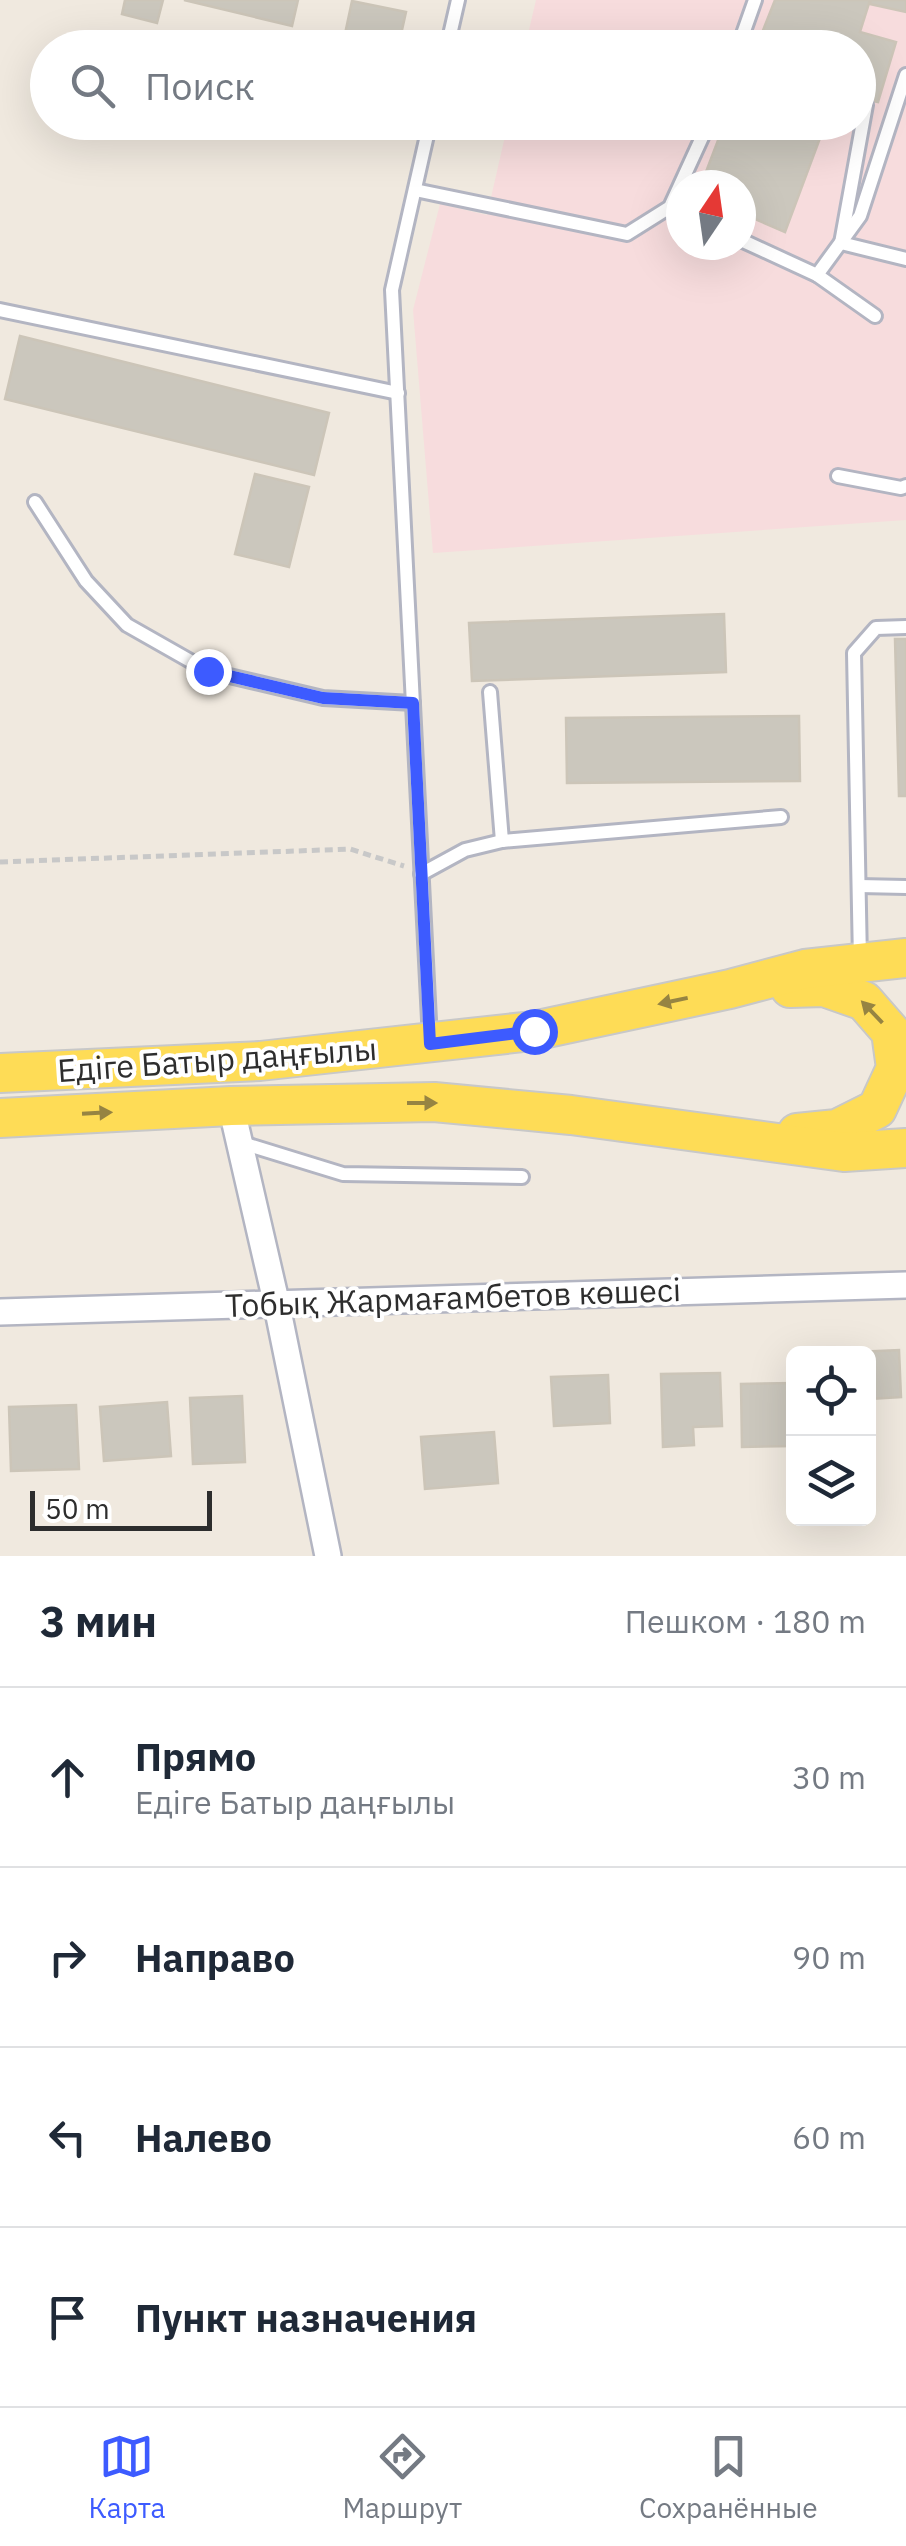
<!DOCTYPE html>
<html lang="ru">
<head>
<meta charset="utf-8">
<style>
	:root { --surface:#fff; --page:#f6f6f7; --text:#1f2937; --muted:#747a83; --line:#e0e1e3; --accent:#3d5bff }
	body { margin:0; font-family:"IBM Plex Sans",sans-serif; background:var(--page); color:var(--text) }
	.controls { position:absolute; right:30px; bottom:30px; display:grid; overflow:hidden; border-radius:15px; box-shadow:0 10px 40px #0002 }
	.controls button { width:90px; height:90px; display:grid; place-items:center; padding:0; border:0; border-bottom:2px solid var(--line); background:var(--surface); color:var(--text); font:50px sans-serif }
	.compass { position:absolute; left:666px; top:170px; width:90px; height:90px; border-radius:50%; background:var(--surface); box-shadow:0 10px 40px #0002; rotate:13deg }
	.scale { position:absolute; left:30px; bottom:25px; width:182px; box-sizing:border-box; padding-left:10px; border:5px solid #2d2d2d; border-top:0; font-size:28px; line-height:35px; white-space:nowrap; color:#2d2d2d; -webkit-text-stroke:8px #fff; paint-order:stroke }
	.stop { position:absolute; width:30px; height:30px; margin:-22px; border:8px solid #3d5bff; border-radius:50%; background:#fff }
	.stop.end { background:#3d5bff; border-color:#fff; box-shadow:0 2px 10px #0008 }
	.list { margin:0; padding:0; list-style:none }
	h2 { display:flex; justify-content:space-between; align-items:center; height:130px; margin:0; padding:0 40px; font-size:42px }
	h2 small { font-size:32px; font-weight:400; color:var(--muted) }
	.list li { display:grid; grid-template-columns:65px 1fr auto; gap:30px; align-items:center; box-sizing:border-box; height:180px; padding:0 40px; border-top:2px solid var(--line) }
	.list b { display:block; font-size:38px; white-space:nowrap }
	.list p { margin:0; font-size:32px; white-space:nowrap; color:var(--muted) }
	.list em { font-size:32px; font-style:normal; color:var(--muted) }
	.icon { flex:none; width:55px; height:55px; fill:none; stroke:currentColor; stroke-width:2; stroke-linecap:round; stroke-linejoin:round }
	.map { position:relative; flex:none; width:906px; height:1556px; overflow:hidden }
	.search { position:absolute; background:var(--surface); box-shadow:0 10px 40px #0002; left:30px; right:30px; top:30px; height:110px; display:flex; align-items:center; gap:25px; box-sizing:border-box; padding:0 35px; border-radius:55px; color:var(--muted); font-size:38px }
	.sheet { height:850px; background:var(--surface) }
	nav { display:flex; justify-content:space-around; align-items:center; box-sizing:border-box; height:140px; border-top:2px solid var(--line); background:var(--surface); font-size:28px; color:var(--muted) }
	nav a { display:grid; justify-items:center; gap:5px }
	nav .on { color:var(--accent) }
	.map>svg:first-child { display:block }
	.medical { fill:#f7dcdd; fill-rule:evenodd }
	.building { fill:#cbc7bd; stroke:#ccc5b8; stroke-width:2.5 }
	.lines { fill:none; stroke-linecap:round; stroke-linejoin:round }
	.lane-casing { stroke:#b3b5c2; stroke-width:18 }
	.street-casing { stroke:#b3b5c2; stroke-width:30 }
	.primary-casing { stroke:#c8c8c8; stroke-width:42 }
	.path { stroke:#c8c8c8; stroke-width:5; stroke-dasharray:8 5; stroke-linecap:butt }
	.lane { stroke:#fff; stroke-width:12 }
	.street { stroke:#fff; stroke-width:25 }
	.primary { stroke:#fedc56; stroke-width:38 }
	.oneway { fill:#968442 }
	.route { stroke:#3d5bff; stroke-width:12 }
	.labels { text-anchor:middle; dominant-baseline:central; stroke-width:8; stroke-linejoin:round; paint-order:stroke }
	.street-label { font-size:32px; fill:#2d2d2d; stroke:#fff }
</style>
</head>
<body>
<div class="map">
<svg width="906" height="1556" viewBox="0 0 906 1556">
	<rect width="100%" height="100%" fill="#f0e9df"/>
	<path class="medical" d="M536 0H906V520L433 553 413 310 440 204 487 215 508 123 858 122V48L525 47ZM681 185H741V245H681Z"/>
	<g class="building">
		<path d="M125 0H163L157 23 122 14Z"/>
		<path d="M184 0H298L292 26Z"/>
		<path d="M775 0H870L860 32 896 42 878 102 858 98V48H756Z"/>
		<path d="M871 0H906V12L870 4Z"/>
		<path d="M352 1 406 12 398 48H342Z"/>
		<path d="M725 122H826L785 232 741 213V185H701Z"/>
		<path d="M20 336 329 413 314 475 5 399Z"/>
		<path d="M255 474 309 487 289 567 235 554Z"/>
		<path d="M724 614 726 672 472 681 469 623Z"/>
		<path d="M895 639H906V796H899Z"/>
		<path d="M799 716 800 781 567 783 566 718Z"/>
		<path d="M899 1350 901 1397 869 1399 868 1416V1354L832 1353Z"/>
		<path d="M720 1373 722 1426 693 1427 694 1445 663 1447 661 1374Z"/>
		<path d="M608 1375 610 1423 554 1426 551 1377Z"/>
		<path d="M794 1383V1446L742 1447 741 1384Z"/>
		<path d="M242 1396 245 1462 193 1464 190 1398Z"/>
		<path d="M167 1402 171 1456 104 1461 100 1407Z"/>
		<path d="M76 1405 79 1469 11 1471 9 1407Z"/>
		<path d="M494 1432 498 1483 425 1489 421 1437Z"/>
	</g>
	<g class="lines">
		<defs>
			<g id="lane">
				<path d="M447 48 458 0"/>
				<path d="M738 48 755 0"/>
				<path d="M866 105 841 243 906 259"/>
				<path d="M415 190 627 234 670 207 709 122"/>
				<path d="M741 240 817 275 860 216 906 75"/>
				<path d="M817 275 875 316"/>
				<path d="M0 310 398 393"/>
				<path d="M838 476 901 488 906 486"/>
				<path d="M35 502 86 581 127 625 208 671 323 698 413 703"/>
				<path d="M490 692 502 841"/>
				<path d="M421 874 465 850 502 841 781 817"/>
				<path d="M859 886 906 887"/>
				<path d="M860 960 854 653 876 628 906 627"/>
				<path d="M430 1040 392 290 430 122"/>
				<path d="M239 1142 343 1174 522 1177"/>
			</g>
			<g id="street">
				<path d="M231 1106 276 1301 328 1556"/>
				<path d="M0 1312 906 1285"/>
			</g>
			<g id="primary">
				<path d="M790 988 824 987 864 1001 891 1032 896 1068 877 1109 837 1129 797 1133"/>
				<path d="M0 1073 260 1061 533 1031 730 989 805 969 906 958"/>
				<path d="M0 1118 231 1106 434 1102 571 1115 844 1152 906 1148"/>
			</g>
		</defs>
		<use href="#lane" class="lane-casing"/>
		<use href="#street" class="street-casing"/>
		<use href="#primary" class="primary-casing"/>
		<path class="path" d="M0 862 350 849 404 866"/>
		<use href="#lane" class="lane"/>
		<use href="#street" class="street"/>
		<use href="#primary" class="primary"/>
	</g>
	<defs><path id="oneway-solid" d="M-6-.8H1V-3.2L6.5 0L1 3.2V.8H-6Z" transform="scale(2.5)"/></defs>
	<g class="oneway">
		<use href="#oneway-solid" transform="translate(673 1001) rotate(168)"/>
		<use href="#oneway-solid" transform="translate(872 1012) rotate(-134)"/>
		<use href="#oneway-solid" transform="translate(422 1103)"/>
		<use href="#oneway-solid" transform="translate(97 1113) rotate(-3)"/>
	</g>
	<g class="lines">
		<path class="route" d="M208 671 323 698 413 703 430 1044 534 1031"/>
	</g>
	<g class="labels">
		<g class="street-label">
			<text transform="translate(217 1059) rotate(-4)">Едіге Батыр даңғылы</text>
			<text transform="translate(453 1297) rotate(-2)">Тобық Жармағамбетов көшесі</text>
		</g>
	</g>
</svg>
<div class="controls">
<button><svg class="icon" aria-label="locate" viewBox="0 0 24 24"><circle cx="12" cy="12" r="6"/><path d="M12 2v4M12 18v4M2 12h4M18 12h4"/></svg></button>
<button><svg class="icon" aria-label="layers" viewBox="0 0 24 24"><path d="M12 4l9 5-9 5-9-5zM3 14l9 5 9-5"/></svg></button>
</div>
<svg class="compass" viewBox="-18 -18 36 36"><path d="M0-13l5 13h-10z" fill="#e53935"/><path d="M0 13l5-13h-10z" fill="#747a83"/></svg>
<div class="scale">50 m</div>
<div class="stop" style="left:534px;top:1031px"></div>
<div class="stop end" style="left:208px;top:671px"></div>
<div class="search"><svg class="icon" aria-label="search" viewBox="0 0 24 24"><circle cx="10" cy="10" r="6"/><path d="M15 15l6 6"/></svg>Поиск</div>
</div>
<section class="sheet">
<h2>3 мин<small>Пешком · 180 m</small></h2>
<ul class="list">
<li><svg class="icon" aria-label="ahead" viewBox="0 0 24 24"><path d="M12 20V5M6 11l6-6 6 6"/></svg><div><b>Прямо</b><p>Едіге Батыр даңғылы</p></div><em>30 m</em></li>
<li><svg class="icon" aria-label="right" viewBox="0 0 24 24"><path d="M7 20v-9h11M14 6l5 5-5 5"/></svg><div><b>Направо</b></div><em>90 m</em></li>
<li><svg class="icon" aria-label="left" viewBox="0 0 24 24"><path d="M17 20v-9H6M10 6l-5 5 5 5"/></svg><div><b>Налево</b></div><em>60 m</em></li>
<li><svg class="icon" aria-label="arrive" viewBox="0 0 24 24"><path d="M6 21V4h12l-3 4 3 4H6"/></svg><div><b>Пункт назначения</b></div></li>
</ul>
</section>
<nav>
<a class="on"><svg class="icon" aria-label="map" viewBox="0 0 24 24"><path d="M3 6l6-2 6 2 6-2v14l-6 2-6-2-6 2zM9 4v14M15 6v14"/></svg>Карта</a>
<a><svg class="icon" aria-label="directions" viewBox="0 0 24 24"><path d="M12 3l9 9-9 9-9-9zM9 14v-3h6M13 9l2 2-2 2"/></svg>Маршрут</a>
<a><svg class="icon" aria-label="saved" viewBox="0 0 24 24"><path d="M7 4h10v16l-5-4-5 4z"/></svg>Сохранённые</a>
</nav>
</body>
</html>
